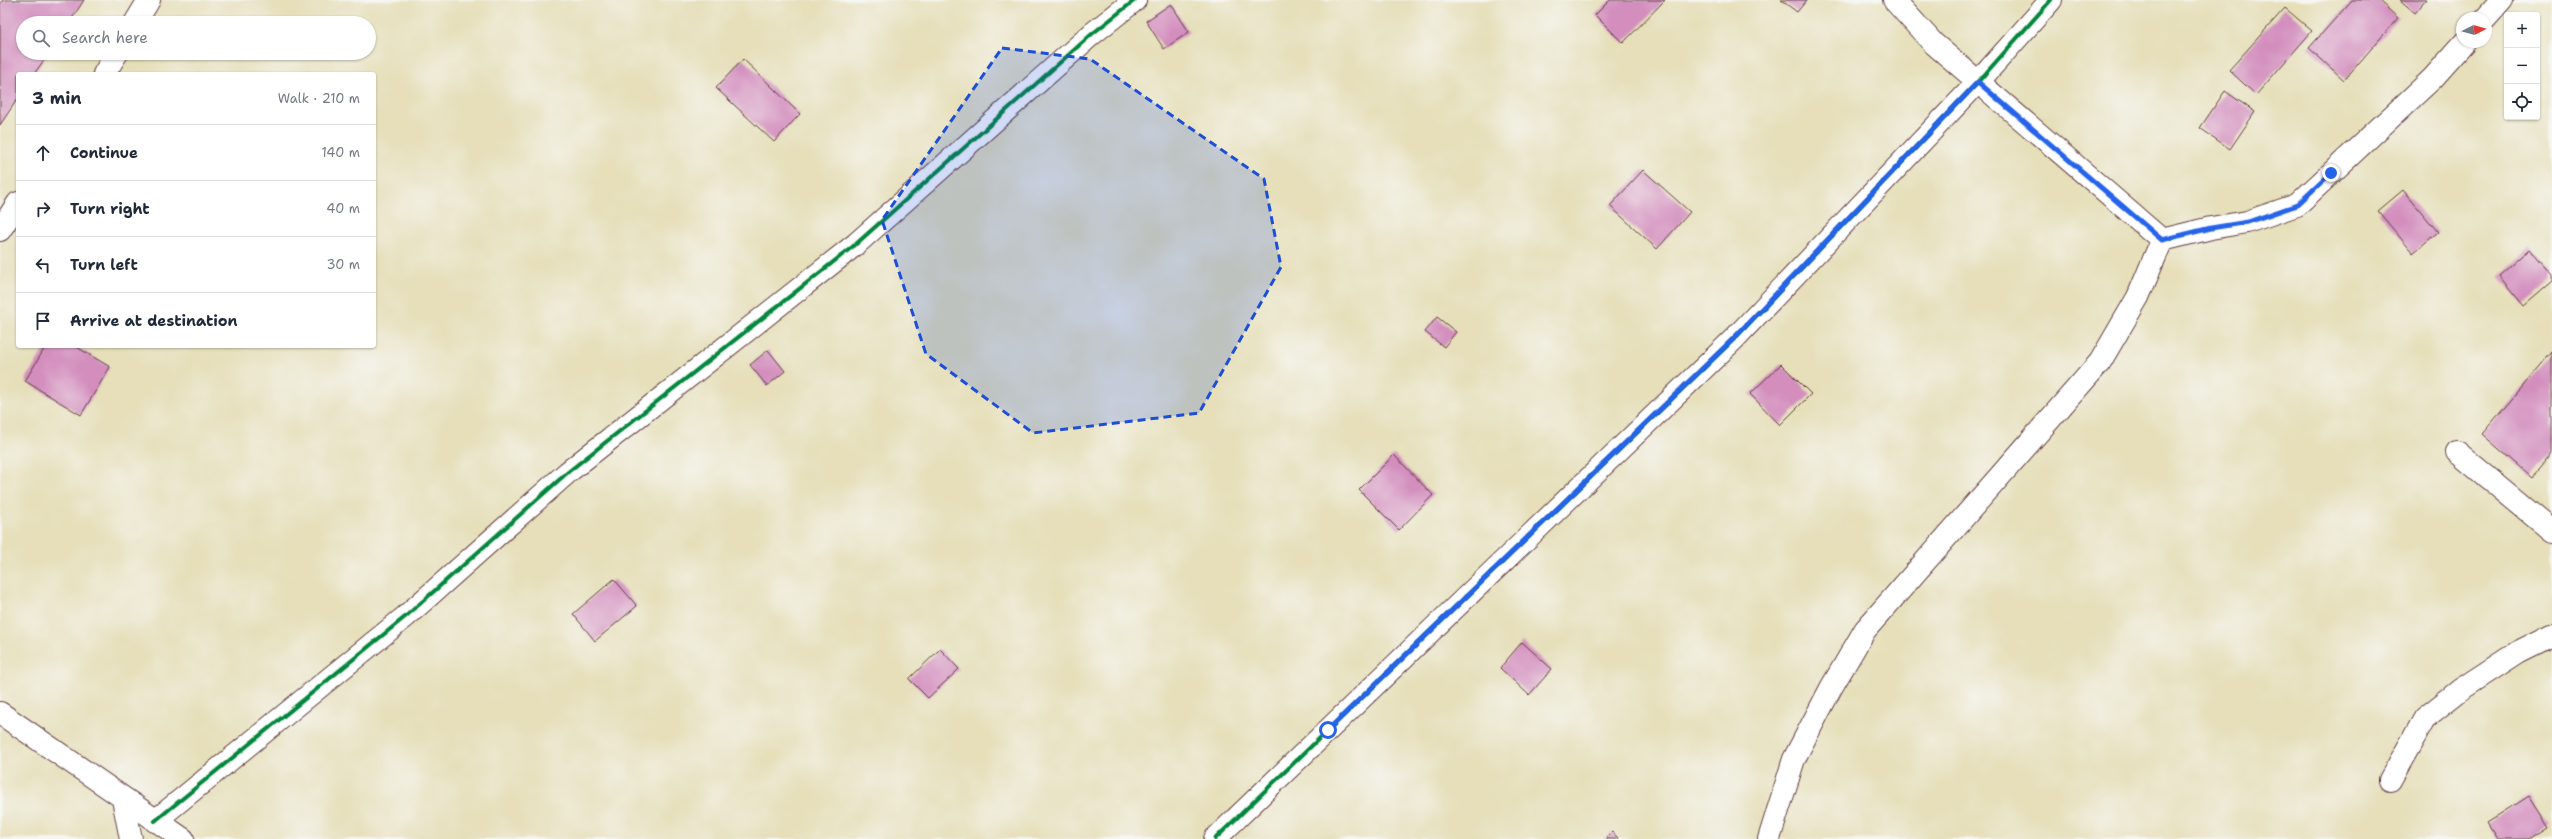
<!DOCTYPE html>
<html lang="en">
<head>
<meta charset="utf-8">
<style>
	:root { --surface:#fff; --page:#f6f6f7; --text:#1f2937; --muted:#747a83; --line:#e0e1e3 }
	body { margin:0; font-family:"Shantell Sans",sans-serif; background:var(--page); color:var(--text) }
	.controls { position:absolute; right:12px; top:12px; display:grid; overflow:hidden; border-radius:4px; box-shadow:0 1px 3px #0004 }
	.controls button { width:36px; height:36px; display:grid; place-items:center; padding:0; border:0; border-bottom:1px solid var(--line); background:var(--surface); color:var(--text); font:20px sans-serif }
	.compass { position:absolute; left:2456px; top:12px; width:36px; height:36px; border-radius:50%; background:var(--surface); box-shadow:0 1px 3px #0004; rotate:84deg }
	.stop { position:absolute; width:12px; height:12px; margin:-9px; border:3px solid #2563eb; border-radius:50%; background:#fff }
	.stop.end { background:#2563eb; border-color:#fff; box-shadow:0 1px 4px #0008 }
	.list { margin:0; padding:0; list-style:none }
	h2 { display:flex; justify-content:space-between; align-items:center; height:52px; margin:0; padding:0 16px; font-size:17px }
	h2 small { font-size:13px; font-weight:400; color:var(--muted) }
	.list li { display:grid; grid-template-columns:26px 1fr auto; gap:12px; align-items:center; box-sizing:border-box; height:56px; padding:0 16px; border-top:1px solid var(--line) }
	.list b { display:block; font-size:15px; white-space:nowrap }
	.list em { font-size:13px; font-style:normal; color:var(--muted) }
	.icon { flex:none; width:22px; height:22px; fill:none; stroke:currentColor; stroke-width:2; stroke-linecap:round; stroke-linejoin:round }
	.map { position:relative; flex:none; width:2552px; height:839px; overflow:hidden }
	.search { position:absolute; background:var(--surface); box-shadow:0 1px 3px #0004; left:16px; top:16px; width:360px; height:44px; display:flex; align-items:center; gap:10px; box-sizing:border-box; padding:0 14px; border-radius:22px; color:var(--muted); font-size:15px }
	.panel { position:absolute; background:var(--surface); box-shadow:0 1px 3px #0004; left:16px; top:72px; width:360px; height:276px; border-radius:4px }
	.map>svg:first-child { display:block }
	.building { fill:#d38ebe }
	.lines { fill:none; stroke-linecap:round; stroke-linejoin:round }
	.street-casing { stroke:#613c40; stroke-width:24 }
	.street { stroke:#fff; stroke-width:22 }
	.cycleway-casing { stroke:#f6f6f2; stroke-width:6 }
	.cycleway { stroke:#00873e; stroke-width:4 }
	.route { stroke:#2563eb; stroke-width:5 }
	.marked { fill:#1d4ed8; fill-opacity:0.2; stroke:#1d4ed8; stroke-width:3; stroke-dasharray:8 5; stroke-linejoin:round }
</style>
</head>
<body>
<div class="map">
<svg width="2552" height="839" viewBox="0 0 2552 839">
	<rect width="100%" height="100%" fill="#f6f6f2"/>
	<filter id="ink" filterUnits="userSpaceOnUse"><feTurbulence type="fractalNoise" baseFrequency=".025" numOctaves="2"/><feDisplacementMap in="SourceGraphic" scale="8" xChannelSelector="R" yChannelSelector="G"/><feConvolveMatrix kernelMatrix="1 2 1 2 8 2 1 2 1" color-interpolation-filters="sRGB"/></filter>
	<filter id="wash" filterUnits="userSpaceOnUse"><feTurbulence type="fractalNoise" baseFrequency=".012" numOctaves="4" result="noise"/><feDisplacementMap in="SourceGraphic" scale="16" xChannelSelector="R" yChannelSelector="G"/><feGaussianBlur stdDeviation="0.9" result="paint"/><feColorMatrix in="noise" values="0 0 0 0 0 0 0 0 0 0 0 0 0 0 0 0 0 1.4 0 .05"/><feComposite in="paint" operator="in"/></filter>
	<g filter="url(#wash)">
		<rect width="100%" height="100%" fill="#e6dfba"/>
		<g id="blocks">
			<g class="building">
				<path d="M3 0H84L69 23H23V53H49L34 74H18V98L0 125V4Z"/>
				<path d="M1610 0H1665L1623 43 1595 15Z"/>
				<path d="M1781 0H1807L1797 12Z"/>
				<path d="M2352 0H2378L2398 18 2344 80 2309 48Z"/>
				<path d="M2400 0H2426L2415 13Z"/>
				<path d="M1171 4 1189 32 1164 49 1146 21Z"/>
				<path d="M2285 8 2312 31 2256 95 2229 70Z"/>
				<path d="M743 59 800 114 774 142 716 88Z"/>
				<path d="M2225 91 2255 112 2230 149 2200 128Z"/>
				<path d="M1643 170 1690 212 1657 249 1610 206Z"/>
				<path d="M2403 190 2438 232 2413 253 2378 211Z"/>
				<path d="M2529 249 2552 275V282L2524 306 2499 276Z"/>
				<path d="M1437 317 1456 332 1444 347 1425 332Z"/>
				<path d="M46 346H75L110 367 81 415 25 381Z"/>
				<path d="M768 350 785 371 767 386 750 365Z"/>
				<path d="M2552 352V453L2531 477 2482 434Z"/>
				<path d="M1781 364 1811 394 1780 425 1750 394Z"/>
				<path d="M1394 455 1433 495 1399 530 1359 490Z"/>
				<path d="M614 579 637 606 595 641 573 614Z"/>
				<path d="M1522 642 1552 669 1529 695 1500 668Z"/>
				<path d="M940 649 959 669 928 698 909 679Z"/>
				<path d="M2529 796 2549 827 2530 839H2497L2487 823Z"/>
				<path d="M1612 832 1619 839H1605Z"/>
			</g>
		</g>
	</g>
	<g filter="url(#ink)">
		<use href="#blocks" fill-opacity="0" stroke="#613c40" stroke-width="1"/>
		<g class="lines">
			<defs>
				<g id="street">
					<path d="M1894 0 1933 43 2162 240"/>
					<path d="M2486 18 2502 0"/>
					<path d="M135 23 149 0"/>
					<path d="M104 74 117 53"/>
					<path d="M0 230 18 203"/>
					<path d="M2162 240 2211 228 2247 222 2297 205 2433 78 2465 42"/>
					<path d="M2457 452 2552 531"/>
					<path d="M0 713 183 839"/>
					<path d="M2390 780 2425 718 2460 690 2518 652 2552 635"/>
					<path d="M123 799 131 839"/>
					<path d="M155 821 405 617 568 472 856 244 1092 34 1135 0"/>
					<path d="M1215 839 1735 338 1978 82 2051 0"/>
					<path d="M1769 839 1794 759 1831 688 1865 630 2100 362 2138 297 2162 240"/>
				</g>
			</defs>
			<use href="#street" class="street-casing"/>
			<use href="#street" class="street"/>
			<defs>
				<g id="cycleway">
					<path d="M155 821 405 617 568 472 856 244 1092 34 1135 0"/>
					<path d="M1215 839 1735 338 1978 82 2051 0"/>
				</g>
			</defs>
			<use href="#cycleway" class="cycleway-casing"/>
			<use href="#cycleway" class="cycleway"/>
		</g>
	</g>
	<g class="lines" filter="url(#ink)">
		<path class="route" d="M1328 730 1734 338 1978 82 2162 240 2211 228 2248 222 2297 205 2331 173"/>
	</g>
	<path class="marked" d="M1002 48 1090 59 1264 179 1281 267 1199 413 1033 433 926 354 882 220Z"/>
</svg>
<div class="controls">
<button>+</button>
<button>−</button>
<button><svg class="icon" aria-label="locate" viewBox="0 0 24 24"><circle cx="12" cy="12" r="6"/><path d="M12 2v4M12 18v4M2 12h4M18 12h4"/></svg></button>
</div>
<svg class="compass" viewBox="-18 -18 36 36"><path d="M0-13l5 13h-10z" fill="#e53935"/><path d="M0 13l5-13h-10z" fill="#747a83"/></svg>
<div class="stop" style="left:1328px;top:730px"></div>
<div class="stop end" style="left:2331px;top:173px"></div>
<div class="search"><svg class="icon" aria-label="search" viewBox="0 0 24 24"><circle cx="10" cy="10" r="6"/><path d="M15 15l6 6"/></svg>Search here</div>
<section class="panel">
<h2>3 min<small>Walk · 210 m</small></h2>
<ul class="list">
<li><svg class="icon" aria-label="ahead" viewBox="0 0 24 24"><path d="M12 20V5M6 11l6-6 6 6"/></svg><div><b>Continue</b></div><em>140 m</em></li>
<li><svg class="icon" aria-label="right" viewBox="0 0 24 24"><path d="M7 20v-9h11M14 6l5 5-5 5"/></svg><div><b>Turn right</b></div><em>40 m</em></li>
<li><svg class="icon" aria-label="left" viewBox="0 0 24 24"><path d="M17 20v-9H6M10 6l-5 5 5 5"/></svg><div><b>Turn left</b></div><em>30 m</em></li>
<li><svg class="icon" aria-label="arrive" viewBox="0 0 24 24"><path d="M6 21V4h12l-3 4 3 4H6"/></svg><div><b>Arrive at destination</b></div></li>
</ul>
</section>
</div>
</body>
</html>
